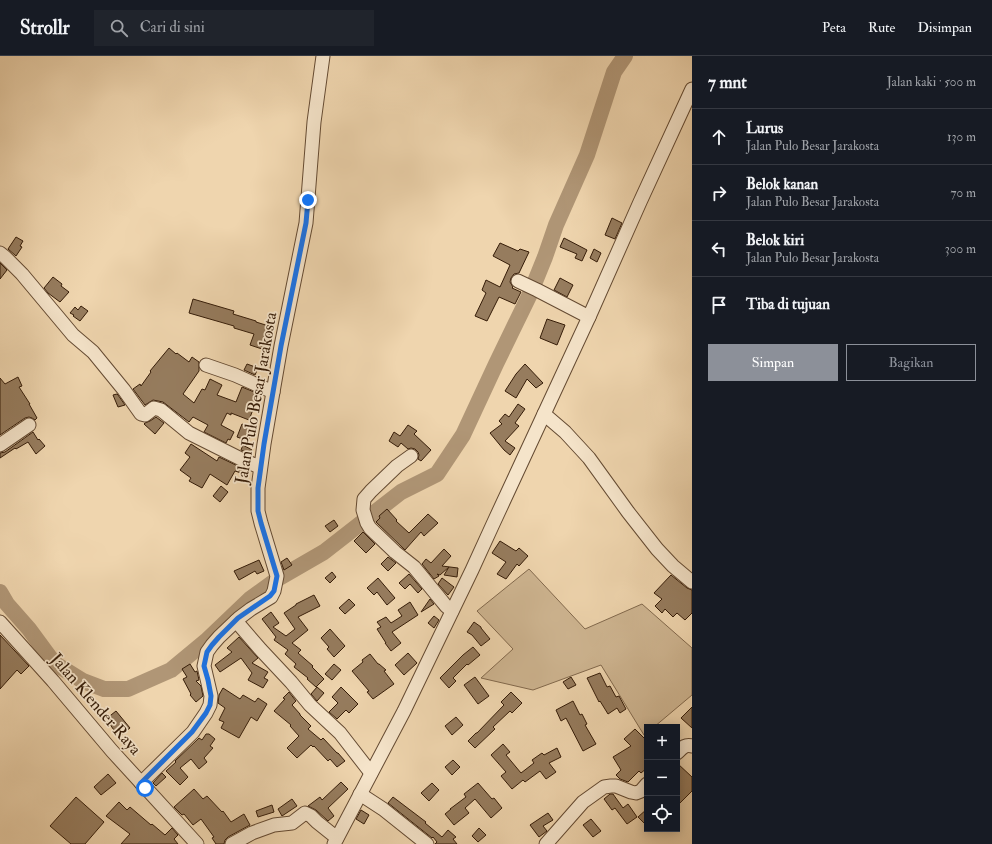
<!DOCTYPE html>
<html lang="id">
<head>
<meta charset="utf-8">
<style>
	:root { --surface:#171b24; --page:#20242c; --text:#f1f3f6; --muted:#9ea1a6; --line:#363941; --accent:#8c9099 }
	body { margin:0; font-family:"IM FELL Double Pica",serif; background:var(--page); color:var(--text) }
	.controls { position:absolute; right:12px; bottom:12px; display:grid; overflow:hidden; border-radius:0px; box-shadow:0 2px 10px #0003 }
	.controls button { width:36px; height:36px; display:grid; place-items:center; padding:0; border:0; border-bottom:1px solid var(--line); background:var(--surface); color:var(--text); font:20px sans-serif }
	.stop { position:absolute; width:12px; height:12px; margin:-9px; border:3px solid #1a73e8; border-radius:50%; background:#fff }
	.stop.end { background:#1a73e8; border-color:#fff; box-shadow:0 1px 4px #0008 }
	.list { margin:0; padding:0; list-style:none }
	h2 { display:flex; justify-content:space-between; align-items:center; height:52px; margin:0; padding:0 16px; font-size:17px }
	h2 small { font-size:13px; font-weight:400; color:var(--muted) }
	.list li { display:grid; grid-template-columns:26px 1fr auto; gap:12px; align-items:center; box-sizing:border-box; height:56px; padding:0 16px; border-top:1px solid var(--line) }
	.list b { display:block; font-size:15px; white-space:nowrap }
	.list p { margin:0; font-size:13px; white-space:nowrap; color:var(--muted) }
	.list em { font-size:13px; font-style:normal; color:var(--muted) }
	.actions { display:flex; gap:8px; padding:12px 16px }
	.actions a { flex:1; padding:9px 0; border:1px solid var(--accent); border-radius:0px; text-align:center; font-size:14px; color:var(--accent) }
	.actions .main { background:var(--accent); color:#fff }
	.icon { flex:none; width:22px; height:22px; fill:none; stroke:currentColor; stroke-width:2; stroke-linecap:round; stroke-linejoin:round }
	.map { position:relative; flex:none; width:692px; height:788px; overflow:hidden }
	header { display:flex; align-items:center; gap:24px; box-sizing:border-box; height:56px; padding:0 20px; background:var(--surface); border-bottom:1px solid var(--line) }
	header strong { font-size:19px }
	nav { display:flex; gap:22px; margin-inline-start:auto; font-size:14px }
	.search { width:280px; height:36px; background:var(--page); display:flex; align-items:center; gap:10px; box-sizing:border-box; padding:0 14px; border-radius:0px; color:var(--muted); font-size:15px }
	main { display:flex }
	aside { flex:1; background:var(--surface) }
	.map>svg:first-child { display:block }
	.green { fill:#cfb692; stroke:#82694d }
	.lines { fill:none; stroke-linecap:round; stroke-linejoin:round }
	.river { stroke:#b09676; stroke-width:16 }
	.building { fill:#967c5e; stroke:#351c08 }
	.minor-casing { stroke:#644a32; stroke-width:15 }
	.minor { stroke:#f5e4ca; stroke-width:13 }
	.route { stroke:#1a73e8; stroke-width:5 }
	.labels { text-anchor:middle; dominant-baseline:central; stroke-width:3.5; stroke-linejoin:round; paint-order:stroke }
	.street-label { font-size:17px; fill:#351c08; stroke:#f5e4ca }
</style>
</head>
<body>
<header>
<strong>Strollr</strong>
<div class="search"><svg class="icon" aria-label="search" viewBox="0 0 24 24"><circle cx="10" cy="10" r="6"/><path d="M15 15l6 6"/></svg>Cari di sini</div>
<nav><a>Peta</a><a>Rute</a><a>Disimpan</a></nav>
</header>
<main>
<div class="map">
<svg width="692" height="788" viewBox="0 0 692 788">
	<rect width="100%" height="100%" fill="#efd5ae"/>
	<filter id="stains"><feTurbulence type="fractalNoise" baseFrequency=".005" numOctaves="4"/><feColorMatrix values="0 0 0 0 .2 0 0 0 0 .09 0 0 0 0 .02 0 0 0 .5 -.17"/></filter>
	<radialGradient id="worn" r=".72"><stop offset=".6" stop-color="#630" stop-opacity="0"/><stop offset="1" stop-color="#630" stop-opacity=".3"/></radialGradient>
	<path class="green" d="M529 513 585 573 642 548 692 592V639L654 671H647V677L644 679 601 609 533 634 481 622 513 593 477 555Z"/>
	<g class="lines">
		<path class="river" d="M0 536 7 548 29 573 54 607 83 625 104 633H128L171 614 206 585 250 543 279 522 324 496 401 436 437 418 463 379 496 308 530 238 545 201 556 169 587 99 614 16 625 0"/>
	</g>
	<g class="building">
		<path d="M612 162 622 167 615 183 605 179Z"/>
		<path d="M16 181 23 185 20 190 22 191 16 200 8 193Z"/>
		<path d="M564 182 587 194 582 205 575 202 577 198 560 191Z"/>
		<path d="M500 187 518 195 520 193 529 196 519 217 514 218 511 222 510 226 513 231 512 232 521 236 515 248 499 241 487 265 475 260 486 237 482 234 486 224 500 231 510 209 493 200Z"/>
		<path d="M594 193 601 197 597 206 590 202Z"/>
		<path d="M0 207 7 214 0 223Z"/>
		<path d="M53 221 62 228 61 230 69 236 60 246 48 237 44 232Z"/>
		<path d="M560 222 573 229 567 241 554 234Z"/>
		<path d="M193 243 234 255 233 258 256 265V266L272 271 265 294 250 289 254 278 234 272V270L189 257Z"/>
		<path d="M81 250 88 255 80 265 73 260 74 259 70 257 75 251 78 254Z"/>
		<path d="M547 263 565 269 557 289 540 282Z"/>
		<path d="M169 292 176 298 177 297 189 306 192 301 199 306V315L183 338 194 347 202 333 205 334 210 323 222 329 217 339 236 346 242 331 259 338 249 364 231 357V359L227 357 221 369 234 376 230 384 228 383 226 387 204 376 208 369 193 361 189 366 163 346 153 344 145 349 133 333 140 328 141 330 151 316 150 315Z"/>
		<path d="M247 308 258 312 255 319 244 314Z"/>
		<path d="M525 308 543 327 536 332 527 323 516 342 505 335 516 318Z"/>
		<path d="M18 321 22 330 19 331 30 348H29L37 362 35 364 32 362 29 361 25 362 0 379V322L5 328Z"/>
		<path d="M117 338 118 339 125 349 118 351 113 339Z"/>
		<path d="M518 348 525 353 515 367 519 370 505 385 515 392 510 399 504 394 490 377 502 368 499 365 505 358 509 361Z"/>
		<path d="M156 361 164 367 155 378 144 368 145 367 150 365Z"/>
		<path d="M242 368 253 373 248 385 237 381Z"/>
		<path d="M408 369 417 375 414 378 431 394 421 405 418 403 419 399 418 396 415 393 411 392 408 393 401 387 398 391 389 385 394 376 400 380Z"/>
		<path d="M33 376 38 384 39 383 45 390 36 398 28 386 16 393 15 392 0 402V397L5 396Z"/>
		<path d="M191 388 217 405 219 401 242 412 241 417 235 415 227 429 210 418 202 432 189 425 191 422 180 414 190 401 185 397Z"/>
		<path d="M243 389 252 394 250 398 241 394Z"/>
		<path d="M221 430 228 436 220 446 213 440Z"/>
		<path d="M387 453 397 464 396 465 409 477 428 458 438 467 424 480 421 476 405 494 376 466 380 462 379 460Z"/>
		<path d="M334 464 338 470 330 476 325 470Z"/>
		<path d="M363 476 375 488 366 497 354 485Z"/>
		<path d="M500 485 516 495 519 492 528 500 519 510 517 508 506 523 497 518 506 506 492 497Z"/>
		<path d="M444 493 451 500 442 510 458 512 457 521 444 519 449 511 440 519 437 518 439 520 434 523 422 508 426 503 431 507Z"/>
		<path d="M388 501 396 507 388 515 381 508Z"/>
		<path d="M287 502 292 509 284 514 281 506Z"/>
		<path d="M259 504 264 515 257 518 255 515 239 524 234 515Z"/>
		<path d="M332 516 336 521 330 527 325 522Z"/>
		<path d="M409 518 422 533 418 537 410 528 405 533 399 527Z"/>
		<path d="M671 519 687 532 692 534V557L685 564 677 557 673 561 665 553 662 557 655 550 662 543 654 537Z"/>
		<path d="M378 522 395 542 387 549 377 536 374 539 367 532Z"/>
		<path d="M442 522 454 531 448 539 438 528Z"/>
		<path d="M314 539 320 550 298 561 308 574 292 587 301 594 298 597 313 610 312 611 324 623 316 631 307 623 308 622 294 611 296 608 285 598 288 594 274 584 276 581 262 563 271 556 279 567 273 571 286 580 295 573 284 557 296 549V548Z"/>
		<path d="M349 543 355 549 345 558 339 552Z"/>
		<path d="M430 543 434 548 421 556Z"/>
		<path d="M410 546 418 559 392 576 401 587 391 595 385 587H386L377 573 381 571 377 566 386 561 391 567 402 560 398 554Z"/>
		<path d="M434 560 439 564 434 572 428 567Z"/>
		<path d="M474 566 481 571V572L490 583 481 590 472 579 467 576Z"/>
		<path d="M330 573 345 590 334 601 327 593 329 591 321 582Z"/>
		<path d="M0 579 29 610 21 618 17 614 0 633Z"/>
		<path d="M239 581 258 602 252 607 268 616 264 622 268 624 263 632 248 624 252 617 241 602 220 616 215 609 232 596 227 592Z"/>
		<path d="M473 591 480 599 468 609 467 608 453 622 456 625 449 632 440 622 463 599Z"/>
		<path d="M408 597 417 607 404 619 395 609Z"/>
		<path d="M370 598 378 608H379L386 614 384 615 394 628 373 643 367 636 369 635 352 615 363 606 362 604Z"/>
		<path d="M190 608 195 616 197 615 199 624 196 625 201 630 203 640 196 646 190 639 191 638 183 623 187 621 182 613Z"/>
		<path d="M334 608 341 614 332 624 325 618Z"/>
		<path d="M600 617 607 631 610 630 616 641 619 640 626 653 620 657 617 652 608 658 600 645 599 646 587 622Z"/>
		<path d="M475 621 489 640 478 648 464 629Z"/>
		<path d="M571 621 576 629 568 633 563 626Z"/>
		<path d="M317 631 324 637 317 645 311 638Z"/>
		<path d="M341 631 358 648 349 657 346 654 337 663 329 656 338 647 332 641Z"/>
		<path d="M223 632 240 643 243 639 255 646 258 642 267 648 257 665 251 661 239 682 221 672 224 666 219 664 225 652 218 647 219 639Z"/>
		<path d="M289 636 296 645 292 649 300 658V659L311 670 308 673 321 684 323 682 337 697H338L345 705 337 711 330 703 328 705 314 690 313 691 311 689 297 702 287 692 299 680 290 670 291 669 274 655 285 643 283 642Z"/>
		<path d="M511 636 522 647 512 657 510 655 493 671 495 673 475 692 468 685 476 677H477L504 649 501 646Z"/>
		<path d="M573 645 580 659 582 658 587 668 585 669 596 688 583 695 566 662 561 665 556 654Z"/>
		<path d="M692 651V672L681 662Z"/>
		<path d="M116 655 130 672 119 681 106 663Z"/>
		<path d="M456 661 463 669 452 679 445 670Z"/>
		<path d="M635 673 647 685V712L641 717 639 715 628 726 620 723 616 719 621 714 613 701 631 690 624 683Z"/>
		<path d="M206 678H209L215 683 210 690 213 692 204 702 207 706 199 713 191 703 180 712 188 721 180 729 166 715 176 706 175 705 199 682 202 684Z"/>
		<path d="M503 688 510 696 506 699 521 717 534 707 532 704 542 697 544 699 557 692 561 701 549 707 556 716 546 723 540 715 525 726 523 724 512 733 501 720 506 716 491 699Z"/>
		<path d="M453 704 460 711 452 719 445 711Z"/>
		<path d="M677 707 692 721V735L677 750Z"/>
		<path d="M162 717 166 721 156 730 153 727Z"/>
		<path d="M108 718 116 727 101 739 94 731Z"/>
		<path d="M341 726 348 733 328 752 334 760 328 765 316 754 308 750 320 741 322 744Z"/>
		<path d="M432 727 439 734 429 745 421 737Z"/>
		<path d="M478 727 492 743 494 742 502 752 491 762 475 743 465 752 469 757 454 769 445 758 451 753H450L466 741 464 738Z"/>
		<path d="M194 733 203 743 207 740 222 756 223 755 231 766 244 758 250 769 228 781 225 784 224 788H216L212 782 214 781 201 763 193 769 184 758 182 759 174 751Z"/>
		<path d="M610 738H613L623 752 628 748 637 761 627 768 615 752 612 754 604 743Z"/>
		<path d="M76 741 104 766 85 788H71L50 770Z"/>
		<path d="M393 741 426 766 425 767 442 781 448 774 456 781 453 783 457 788H435L437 786 433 781 432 782 388 747Z"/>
		<path d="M292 743 297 750 282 760 278 753Z"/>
		<path d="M119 746 127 754 130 751 151 769 152 768 165 779 172 772 178 779 174 783 178 788H121L130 778 106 760Z"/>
		<path d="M272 749 274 756 258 761 256 755Z"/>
		<path d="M647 753V770L638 761Z"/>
		<path d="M361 754 369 759 364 768 356 763Z"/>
		<path d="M548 757 553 764 543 770 547 775 539 781 530 769Z"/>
		<path d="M591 763 601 775 593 781 583 769Z"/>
		<path d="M479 772 486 779 478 786 472 780Z"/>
	</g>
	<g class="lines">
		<defs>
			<g id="minor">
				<path d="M0 197 5 201 22 218 73 279 93 296 124 334 141 358 145 359 154 352 161 354 189 377 245 405 260 411"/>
				<path d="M518 225 537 234 589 261"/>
				<path d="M206 309 235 319 273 336"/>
				<path d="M544 358 565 376 589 402 628 456 657 493 673 510 692 526"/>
				<path d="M0 389 29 369"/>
				<path d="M411 400 397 410 371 435 364 443 363 454 367 467 370 472 395 496 414 511 437 539 446 550 452 555"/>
				<path d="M236 565 261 594 291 626 310 649 340 677 371 717"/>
				<path d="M0 566 53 625 112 695 197 788"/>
				<path d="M677 697C682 692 685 688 692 690"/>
				<path d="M141 727 193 676 206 657 210 649 211 640 204 610 207 596 212 589 219 581 239 562 251 553 271 541 274 535 277 520 261 467 258 455V432L264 388 281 290 306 167 314 66 323 0"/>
				<path d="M360 738 383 753 427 788"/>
				<path d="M232 788 252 777 274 769 292 767 305 757 311 760 317 766 337 782"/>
				<path d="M334 788 404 655 472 514 493 468 589 261 640 146 692 33"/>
				<path d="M546 788 583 746 604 731 611 730H616L631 736 636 737 641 735 647 728"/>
			</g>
		</defs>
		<use href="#minor" class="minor-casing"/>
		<use href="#minor" class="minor"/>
	</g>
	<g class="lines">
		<path class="route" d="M145 732 141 727 192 676 206 657 210 649 211 640 208 624 204 610 207 596 212 589 219 581 238 562 251 553 270 540 274 535 277 520 261 467 258 455V432L264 388 281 290 306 167 308 144"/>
	</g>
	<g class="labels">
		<g class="street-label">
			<text transform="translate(256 342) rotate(-80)">Jalan Pulo Besar Jarakosta</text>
			<text transform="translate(96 648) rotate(49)">Jalan Klender Raya</text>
		</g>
	</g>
	<rect width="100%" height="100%" filter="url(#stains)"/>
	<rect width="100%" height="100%" fill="url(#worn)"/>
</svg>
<div class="controls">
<button>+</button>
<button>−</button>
<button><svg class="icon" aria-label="locate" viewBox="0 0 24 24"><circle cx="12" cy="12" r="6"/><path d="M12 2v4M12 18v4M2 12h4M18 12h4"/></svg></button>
</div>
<div class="stop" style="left:145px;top:732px"></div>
<div class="stop end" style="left:308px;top:144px"></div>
</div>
<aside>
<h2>7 mnt<small>Jalan kaki · 500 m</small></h2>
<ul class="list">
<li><svg class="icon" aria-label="ahead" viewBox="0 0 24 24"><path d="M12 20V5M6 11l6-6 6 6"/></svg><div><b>Lurus</b><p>Jalan Pulo Besar Jarakosta</p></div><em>130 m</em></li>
<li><svg class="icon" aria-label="right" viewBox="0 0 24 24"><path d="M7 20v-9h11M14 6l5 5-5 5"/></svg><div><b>Belok kanan</b><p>Jalan Pulo Besar Jarakosta</p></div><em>70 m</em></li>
<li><svg class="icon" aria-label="left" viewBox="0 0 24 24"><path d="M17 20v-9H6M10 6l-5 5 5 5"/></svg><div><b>Belok kiri</b><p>Jalan Pulo Besar Jarakosta</p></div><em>300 m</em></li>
<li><svg class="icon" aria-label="arrive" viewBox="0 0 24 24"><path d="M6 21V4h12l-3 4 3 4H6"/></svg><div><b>Tiba di tujuan</b></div></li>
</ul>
<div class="actions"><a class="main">Simpan</a><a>Bagikan</a></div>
</aside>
</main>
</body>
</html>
